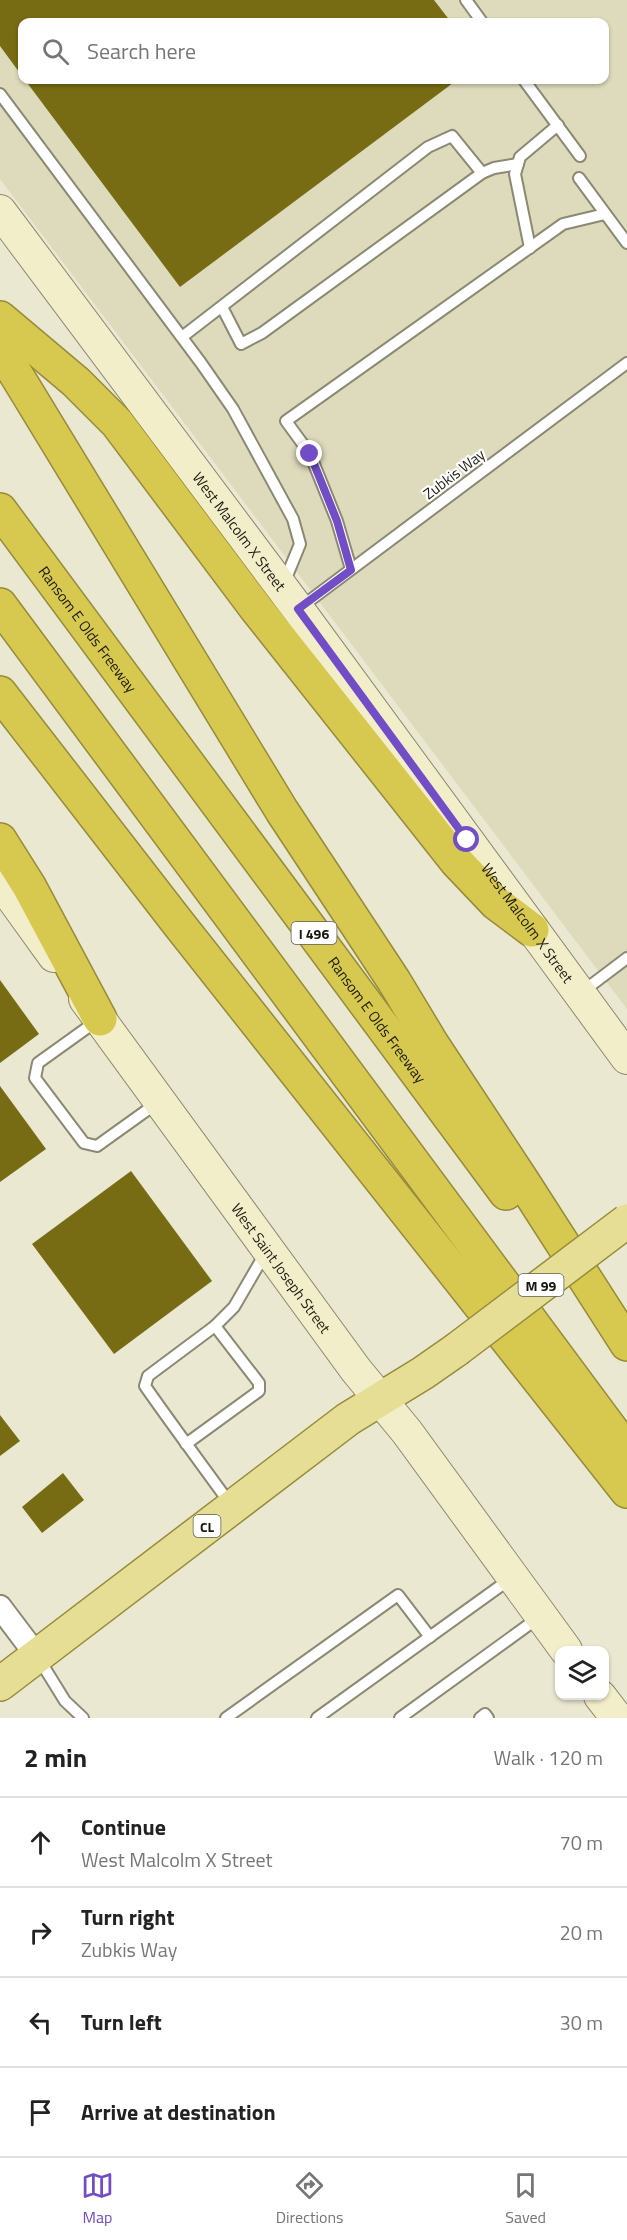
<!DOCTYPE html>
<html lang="en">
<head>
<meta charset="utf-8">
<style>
	:root { --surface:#fff; --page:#f2f2f2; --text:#222; --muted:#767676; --line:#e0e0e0; --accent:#714dc6 }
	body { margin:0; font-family:"Titillium Web",sans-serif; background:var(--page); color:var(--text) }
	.controls { position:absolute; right:18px; bottom:18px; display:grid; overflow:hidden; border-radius:12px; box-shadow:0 2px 4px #0004 }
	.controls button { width:54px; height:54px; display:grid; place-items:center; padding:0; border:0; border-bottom:2px solid var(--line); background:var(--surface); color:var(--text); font:30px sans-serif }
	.stop { position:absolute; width:18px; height:18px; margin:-14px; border:4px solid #714dc6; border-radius:50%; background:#fff }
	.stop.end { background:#714dc6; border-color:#fff; box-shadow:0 2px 6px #0008 }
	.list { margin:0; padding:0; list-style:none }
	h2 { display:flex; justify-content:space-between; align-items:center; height:78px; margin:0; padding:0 24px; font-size:26px }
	h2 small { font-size:20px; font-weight:400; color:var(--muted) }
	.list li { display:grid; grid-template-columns:39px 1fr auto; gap:18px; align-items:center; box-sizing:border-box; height:90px; padding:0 24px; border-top:2px solid var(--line) }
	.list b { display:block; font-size:22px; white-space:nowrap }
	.list p { margin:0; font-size:20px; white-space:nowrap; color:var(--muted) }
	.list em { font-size:20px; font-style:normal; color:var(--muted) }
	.icon { flex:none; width:33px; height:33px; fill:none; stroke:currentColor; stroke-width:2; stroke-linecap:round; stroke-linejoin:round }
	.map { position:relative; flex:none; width:627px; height:1718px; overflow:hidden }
	.search { position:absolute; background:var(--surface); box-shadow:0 2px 4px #0004; left:18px; right:18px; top:18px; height:66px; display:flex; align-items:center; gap:15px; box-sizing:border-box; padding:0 21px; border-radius:12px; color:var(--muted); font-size:22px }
	.sheet { height:438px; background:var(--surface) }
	nav { display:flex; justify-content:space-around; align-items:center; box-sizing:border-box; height:84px; border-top:2px solid var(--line); background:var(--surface); font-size:16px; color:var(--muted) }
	nav a { display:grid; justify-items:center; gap:3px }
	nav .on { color:var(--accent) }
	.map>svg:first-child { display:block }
	.built { fill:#dedbbc; fill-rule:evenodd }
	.building { fill:#776c14 }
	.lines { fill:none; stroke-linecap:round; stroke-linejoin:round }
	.service-casing { stroke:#8b8873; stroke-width:14 }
	.minor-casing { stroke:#8b8873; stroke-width:26 }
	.secondary-casing { stroke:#8b8873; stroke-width:34 }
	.primary-casing { stroke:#958b3a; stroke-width:36 }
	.motorway-casing { stroke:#958b3a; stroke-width:36 }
	.service { stroke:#fff; stroke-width:10 }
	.minor { stroke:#fff; stroke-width:22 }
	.secondary { stroke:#f3eeca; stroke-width:32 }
	.primary { stroke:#e7de96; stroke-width:33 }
	.motorway { stroke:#d7c850; stroke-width:33 }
	.primary-bridge-casing { stroke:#958b3a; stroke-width:36; stroke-linecap:butt }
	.primary-bridge { stroke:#e7de96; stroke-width:33 }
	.route { stroke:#714dc6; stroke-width:8 }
	.labels { text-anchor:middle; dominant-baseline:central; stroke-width:4.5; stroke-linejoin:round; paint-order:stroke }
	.shield { fill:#fff; stroke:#5f5e58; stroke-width:1.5 }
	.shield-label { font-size:14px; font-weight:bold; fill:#1a1910 }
	.street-label { font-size:15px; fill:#1a1910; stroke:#fff }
</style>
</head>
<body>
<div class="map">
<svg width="627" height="1718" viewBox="0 0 627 1718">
	<rect width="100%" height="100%" fill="#eae8d0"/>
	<path class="built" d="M0 0H627V1009L0 179ZM22 22H604V80H22Z"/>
	<g class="building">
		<path d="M0 0H434L451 22H22V76L0 46Z"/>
		<path d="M25 80H457L180 287Z"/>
		<path d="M0 980 39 1034 0 1063Z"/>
		<path d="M0 1086 46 1149 0 1182Z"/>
		<path d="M131 1171 212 1281 114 1354 32 1244Z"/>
		<path d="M0 1415 20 1441 0 1456Z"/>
		<path d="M63 1473 84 1500 42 1533 22 1507Z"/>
	</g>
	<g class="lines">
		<defs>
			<g id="service">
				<path d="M466 0 482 22"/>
				<path d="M524 80 580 156"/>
				<path d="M0 94 201 363 233 409 293 519 300 544 284 583"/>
				<path d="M482 173 494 168 518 164"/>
				<path d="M579 178 627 243"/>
				<path d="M530 248 515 174 520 157 558 125"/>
				<path d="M182 337 428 147 452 136 482 173 262 333 241 344 222 307"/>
				<path d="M351 569 337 521 310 454 286 421 563 224 605 214"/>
				<path d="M301 607 627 363"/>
				<path d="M582 992 627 958"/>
				<path d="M98 1020 38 1063 35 1078 84 1143 97 1146 157 1103"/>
				<path d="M215 1326 234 1307 266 1252"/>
				<path d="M186 1444 259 1391V1383L215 1326 148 1376 145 1386C173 1426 202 1465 231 1505"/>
				<path d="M39 1659 65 1701 83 1718"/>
				<path d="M226 1718 398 1595 430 1637"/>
				<path d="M317 1718 510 1579"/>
				<path d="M400 1718 538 1618"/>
				<path d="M480 1718 485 1714 488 1718"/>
			</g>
			<path id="minor" d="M0 1607 37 1656"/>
			<g id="secondary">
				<path id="s1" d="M0 211 298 609 627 1058"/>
				<path d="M0 881 54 956"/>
				<path id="s2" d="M85 999 356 1370 407 1432 566 1650"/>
				<path d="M600 1696 617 1718"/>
			</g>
			<path id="primary" d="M0 1684 348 1419 423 1373 456 1350"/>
			<g id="motorway">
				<path d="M0 318 76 382 117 423 255 607 457 862 496 903 532 930"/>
				<path d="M0 348 282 811 394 981 432 1044 523 1182 627 1344"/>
				<path id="s3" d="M0 510 506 1193"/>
				<path d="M0 605 627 1451"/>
				<path d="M0 693 178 923 627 1491"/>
				<path d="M0 840 29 886 100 1019"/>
			</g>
		</defs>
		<use href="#service" class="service-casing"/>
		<use href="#minor" class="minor-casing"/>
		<use href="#secondary" class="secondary-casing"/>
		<use href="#primary" class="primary-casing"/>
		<use href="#motorway" class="motorway-casing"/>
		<use href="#service" class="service"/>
		<use href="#minor" class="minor"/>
		<use href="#secondary" class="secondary"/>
		<use href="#primary" class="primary"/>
		<use href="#motorway" class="motorway"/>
		<defs>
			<path id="primary-bridge" d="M456 1350 627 1221"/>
		</defs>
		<use href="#primary-bridge" class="primary-bridge-casing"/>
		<use href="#primary-bridge" class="primary-bridge"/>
	</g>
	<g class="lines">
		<path class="route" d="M310 454 337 521 351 570 298 609 467 840"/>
	</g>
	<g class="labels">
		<g class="shield">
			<rect x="291.5" y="922" width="45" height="22" rx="4.5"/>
			<rect x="518.5" y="1274" width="45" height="22" rx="4.5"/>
			<rect x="193.5" y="1515" width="27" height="22" rx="4.5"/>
		</g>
		<g class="shield-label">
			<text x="314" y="933">I 496</text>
			<text x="541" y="1285">M 99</text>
			<text x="207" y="1526">CL</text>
		</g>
		<g class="street-label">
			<text transform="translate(454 474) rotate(-37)">Zubkis Way</text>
			<text stroke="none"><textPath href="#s1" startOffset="400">West Malcolm X Street</textPath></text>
			<text stroke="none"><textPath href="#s3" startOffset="148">Ransom E Olds Freeway</textPath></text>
			<text stroke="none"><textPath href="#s1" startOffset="886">West Malcolm X Street</textPath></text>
			<text stroke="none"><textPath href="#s3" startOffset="634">Ransom E Olds Freeway</textPath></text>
			<text stroke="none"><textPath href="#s2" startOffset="333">West Saint Joseph Street</textPath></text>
		</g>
	</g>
</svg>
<div class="controls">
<button><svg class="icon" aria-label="layers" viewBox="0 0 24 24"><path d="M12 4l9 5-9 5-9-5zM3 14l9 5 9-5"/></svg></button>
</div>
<div class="stop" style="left:467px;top:840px"></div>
<div class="stop end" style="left:310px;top:454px"></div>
<div class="search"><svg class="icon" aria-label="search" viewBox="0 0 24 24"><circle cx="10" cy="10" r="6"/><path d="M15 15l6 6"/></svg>Search here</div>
</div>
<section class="sheet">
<h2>2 min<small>Walk · 120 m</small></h2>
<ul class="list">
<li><svg class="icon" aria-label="ahead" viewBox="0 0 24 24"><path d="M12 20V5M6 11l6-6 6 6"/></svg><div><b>Continue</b><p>West Malcolm X Street</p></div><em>70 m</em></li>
<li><svg class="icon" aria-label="right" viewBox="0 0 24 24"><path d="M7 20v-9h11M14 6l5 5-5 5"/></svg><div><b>Turn right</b><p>Zubkis Way</p></div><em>20 m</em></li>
<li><svg class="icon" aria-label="left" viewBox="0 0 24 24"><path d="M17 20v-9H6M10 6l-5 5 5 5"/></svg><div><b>Turn left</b></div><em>30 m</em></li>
<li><svg class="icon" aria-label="arrive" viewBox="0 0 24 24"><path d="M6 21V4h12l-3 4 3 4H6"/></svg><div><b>Arrive at destination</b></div></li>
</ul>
</section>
<nav>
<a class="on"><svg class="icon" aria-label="map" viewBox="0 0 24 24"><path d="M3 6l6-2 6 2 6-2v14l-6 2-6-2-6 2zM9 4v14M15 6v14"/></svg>Map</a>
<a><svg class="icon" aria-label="directions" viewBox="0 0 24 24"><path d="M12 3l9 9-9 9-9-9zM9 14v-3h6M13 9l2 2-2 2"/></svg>Directions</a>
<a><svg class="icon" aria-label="saved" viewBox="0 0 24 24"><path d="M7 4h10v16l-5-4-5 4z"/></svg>Saved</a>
</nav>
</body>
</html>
